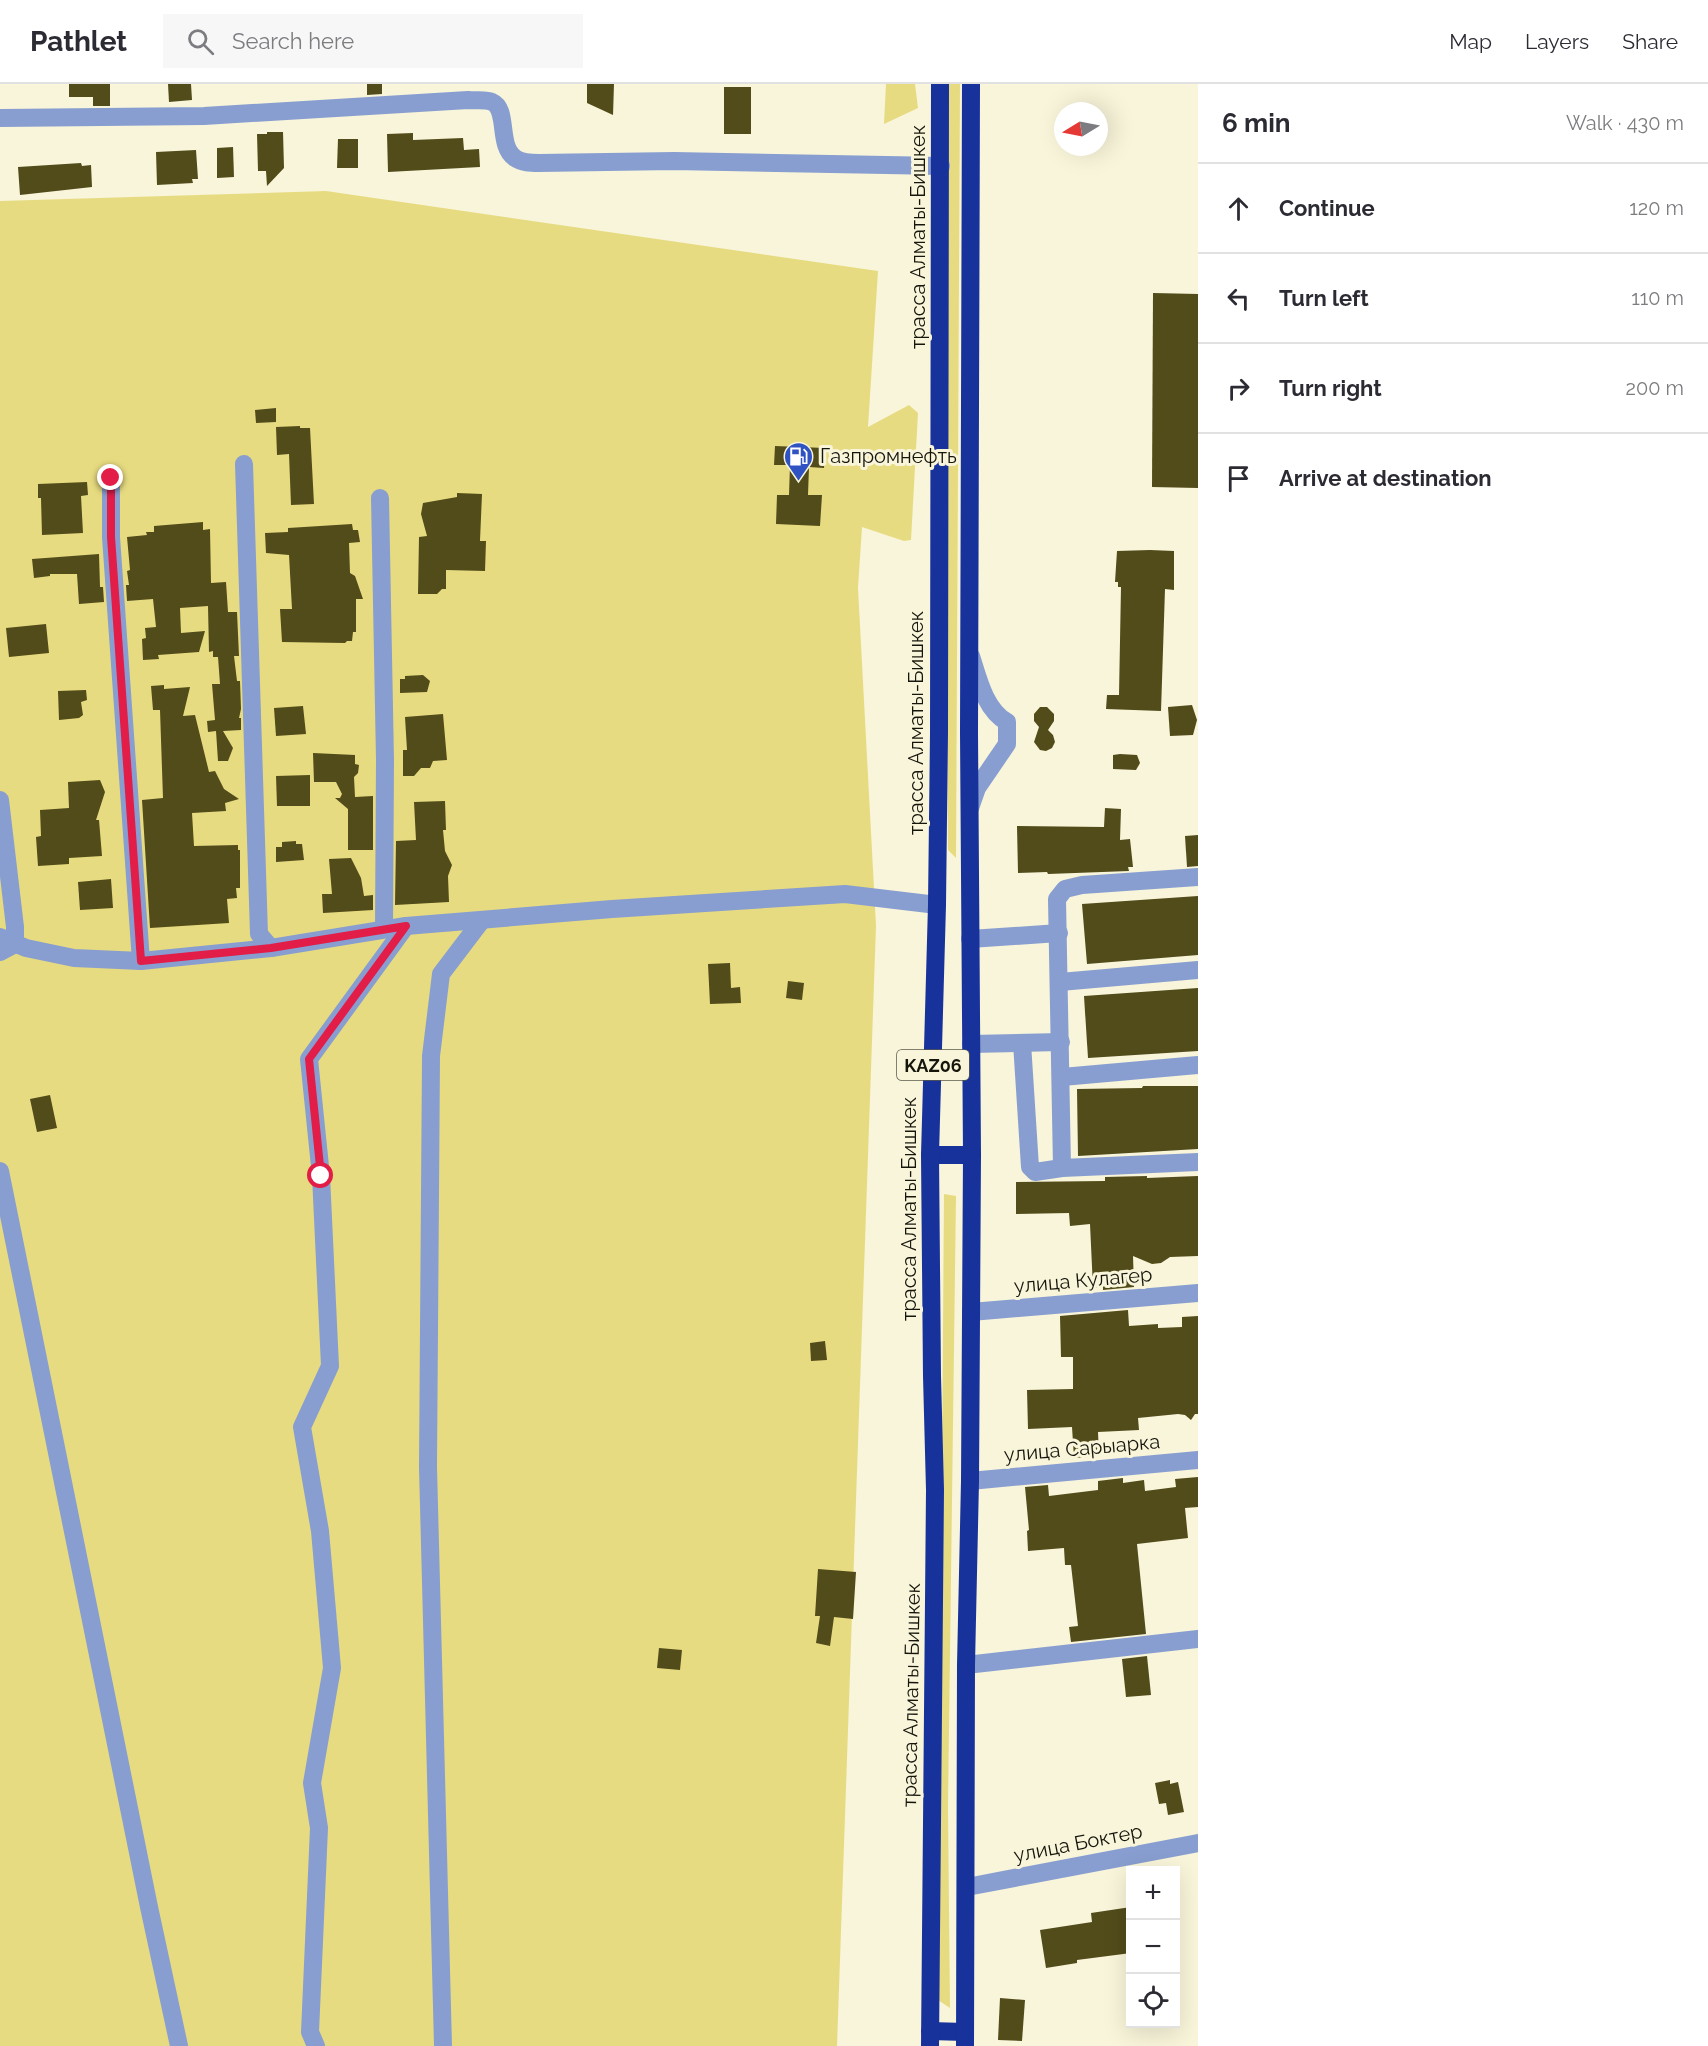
<!DOCTYPE html>
<html lang="en">
<head>
<meta charset="utf-8">
<style>
	:root { --surface:#fff; --page:#f7f7f7; --text:#2b2b33; --muted:#7c7c81; --line:#e1e1e2 }
	body { margin:0; font-family:Raleway,sans-serif; background:var(--page); color:var(--text) }
	.controls { position:absolute; right:18px; bottom:18px; display:grid; overflow:hidden; border-radius:0px; box-shadow:0 6px 24px #0002 }
	.controls button { width:54px; height:54px; display:grid; place-items:center; padding:0; border:0; border-bottom:2px solid var(--line); background:var(--surface); color:var(--text); font:30px sans-serif }
	.compass { position:absolute; left:1054px; top:18px; width:54px; height:54px; border-radius:50%; background:var(--surface); box-shadow:0 6px 24px #0002; rotate:260deg }
	.stop { position:absolute; width:18px; height:18px; margin:-14px; border:4px solid #e11d48; border-radius:50%; background:#fff }
	.stop.end { background:#e11d48; border-color:#fff; box-shadow:0 2px 6px #0008 }
	.list { margin:0; padding:0; list-style:none }
	h2 { display:flex; justify-content:space-between; align-items:center; height:78px; margin:0; padding:0 24px; font-size:26px }
	h2 small { font-size:20px; font-weight:400; color:var(--muted) }
	.list li { display:grid; grid-template-columns:39px 1fr auto; gap:18px; align-items:center; box-sizing:border-box; height:90px; padding:0 24px; border-top:2px solid var(--line) }
	.list b { display:block; font-size:22px; white-space:nowrap }
	.list em { font-size:20px; font-style:normal; color:var(--muted) }
	.icon { flex:none; width:33px; height:33px; fill:none; stroke:currentColor; stroke-width:2; stroke-linecap:round; stroke-linejoin:round }
	.map { position:relative; flex:none; width:1198px; height:1962px; overflow:hidden }
	header { display:flex; align-items:center; gap:36px; box-sizing:border-box; height:84px; padding:0 30px; background:var(--surface); border-bottom:2px solid var(--line) }
	header strong { font-size:28px }
	nav { display:flex; gap:33px; margin-inline-start:auto; font-size:21px }
	.search { width:420px; height:54px; background:var(--page); display:flex; align-items:center; gap:15px; box-sizing:border-box; padding:0 21px; border-radius:0px; color:var(--muted); font-size:22px }
	main { display:flex }
	aside { flex:1; background:var(--surface) }
	.map>svg:first-child { display:block }
	.green { fill:#e7db81 }
	.building { fill:#524b1a }
	.lines { fill:none; stroke-linecap:round; stroke-linejoin:round }
	.minor { stroke:#889ed0; stroke-width:18 }
	.highway { stroke:#18329c; stroke-width:18 }
	.route { stroke:#e11d48; stroke-width:8 }
	.labels { text-anchor:middle; dominant-baseline:central; stroke-width:6; stroke-linejoin:round; paint-order:stroke }
	.shield { fill:#f8f5da; stroke:#5a584a; stroke-width:1.5 }
	.shield-label { font-size:18px; font-weight:bold; fill:#16150c }
	.street-label { font-size:20px; fill:#16150c; stroke:#f8f5da }
	.poi-label { font-size:20px; fill:#16150c; stroke:#f8f5da; text-anchor:start }
</style>
</head>
<body>
<header>
<strong>Pathlet</strong>
<div class="search"><svg class="icon" aria-label="search" viewBox="0 0 24 24"><circle cx="10" cy="10" r="6"/><path d="M15 15l6 6"/></svg>Search here</div>
<nav><a>Map</a><a>Layers</a><a>Share</a></nav>
</header>
<main>
<div class="map">
<svg width="1198" height="1962" viewBox="0 0 1198 1962">
	<rect width="100%" height="100%" fill="#f8f5da"/>
	<g class="green">
		<path d="M886 0H915L918 24 884 40Z"/>
		<path d="M948 0H960L956 774 948 766 947 620Z"/>
		<path d="M326 107 878 187 868 343 909 321 918 329 911 456 904 457 862 443 858 504 876 842 837 1962H0V117Z"/>
		<path d="M944 1110 956 1112 948 1722 950 1924 938 1916Z"/>
	</g>
	<g class="building">
		<path d="M69 0H110V22H93V13H69Z"/>
		<path d="M168 0H191L192 16 169 18Z"/>
		<path d="M367 0H382V10L367 11Z"/>
		<path d="M587 0H614L613 31 587 19Z"/>
		<rect x="724" y="3" width="27" height="47"/>
		<path d="M267 48H283L284 84 267 102 266 87H258L257 50H267Z"/>
		<path d="M413 49V56L463 54 464 66 479 65 480 83 388 88 387 50Z"/>
		<path d="M338 55H358V84H337Z"/>
		<path d="M233 63 234 93 217 94V64Z"/>
		<path d="M196 66 198 95H192L193 99 157 101 156 68Z"/>
		<path d="M81 79 82 82 91 81 92 103 20 111 18 83Z"/>
		<path d="M1153 209 1198 210V404L1152 403Z"/>
		<path d="M276 324V338L256 339 255 326Z"/>
		<path d="M300 342V344H310L314 420 291 421 289 370 277 371 276 343Z"/>
		<path d="M775 362 825 364 824 384 809 383 808 411H822L820 442 776 440 777 411H789L790 381H774Z"/>
		<path d="M87 398 88 411 81 412 83 449 42 451 41 414H38V400Z"/>
		<path d="M457 409 482 410 480 457H486L485 487 446 486V505H442L437 510H418L419 453 427 452 421 430 423 419 457 413Z"/>
		<path d="M203 438V446L210 445 211 499 226 498 228 528H237L239 572H234L237 597H240L241 625 239 634H241V646L223 647 233 664 228 677H218L216 647 208 648 207 637 215 636 212 600H220L218 573H213V567L209 568 208 522 180 524 181 549 205 547 199 568 158 571 159 575 143 576 142 555 146 554 145 544 156 543 153 515 127 517 126 501H129L127 487 130 486 127 453 147 451 146 448H154V442Z"/>
		<path d="M352 440 353 446H358L360 458 349 459 350 489 355 492 363 515H356V548H353L352 557H347L345 559 282 558 280 525H292L289 471 266 469 265 449 288 448V444Z"/>
		<path d="M1150 466 1174 467V506L1165 505 1161 627 1106 625 1107 611H1119L1121 503H1118V498H1115L1117 467Z"/>
		<path d="M99 470 100 503H103L104 518 79 520 77 490H50V492L34 494 32 475Z"/>
		<path d="M46 540 49 569 9 573 6 544Z"/>
		<path d="M423 591 430 597 427 608 400 609V595H405V592Z"/>
		<path d="M164 601V605L190 603 183 632 195 631 209 688 215 687 224 705 239 715 225 719 226 727 192 729 194 762 238 761V766H240V804H236L237 814 227 815 229 839 150 844 142 716 163 714 160 626H153L151 602Z"/>
		<path d="M86 606 87 616 81 618 83 631 79 634 59 636 58 607Z"/>
		<path d="M1192 621 1197 636 1193 651 1170 652 1168 623Z"/>
		<path d="M303 622 306 650 276 652 274 624Z"/>
		<path d="M1040 623H1047L1054 630V637L1048 646 1053 651 1055 658 1052 664 1046 667 1040 666 1034 658 1039 643 1034 637V630Z"/>
		<path d="M443 630 447 676 433 677 430 684H421L414 692H403V666H407L405 633Z"/>
		<path d="M313 669 355 671V680L359 681 358 689 354 693 355 713 373 712V766H348V725L335 714H340L342 710 336 698H314Z"/>
		<path d="M1120 670 1137 671 1140 679 1136 686 1113 685V671Z"/>
		<path d="M310 691V722H277L276 692Z"/>
		<path d="M100 696 105 708 96 736H99L102 772 69 774V780L38 782 36 753 41 752 40 726 69 724 68 698Z"/>
		<path d="M445 717 446 746H443L445 767 452 781 448 792 449 818 395 821 396 757 416 756 414 718Z"/>
		<path d="M1105 724 1121 725 1120 756 1130 755 1133 783H1128L1129 787 1048 790 1047 788 1018 789 1017 742 1104 743Z"/>
		<path d="M1198 751V782L1187 783 1185 752Z"/>
		<path d="M296 757V760H302L304 776 276 778V763H282V758Z"/>
		<path d="M351 774 361 794 364 812 373 811V826L323 829 322 810H332L329 775Z"/>
		<path d="M111 795 113 824 80 826 78 798Z"/>
		<path d="M1198 812V871L1087 880 1082 820Z"/>
		<path d="M730 879 731 904 740 903 741 919 710 920 708 880Z"/>
		<path d="M788 897 804 899 802 916 786 914Z"/>
		<path d="M1198 904V967L1088 974 1084 912Z"/>
		<path d="M1143 1002H1198V1065L1078 1072 1077 1005 1142 1004Z"/>
		<path d="M50 1011 57 1044 37 1048 30 1015Z"/>
		<path d="M1147 1092V1094L1198 1092V1172L1170 1173 1161 1179 1152 1180 1133 1172 1134 1203 1103 1206V1203L1093 1204 1090 1140 1070 1142 1069 1129 1016 1130V1098L1105 1097V1093Z"/>
		<path d="M1128 1226 1129 1242 1158 1240V1244L1182 1243V1233L1198 1232V1330H1195L1191 1336 1185 1331 1178 1330 1138 1334 1139 1346 1098 1348 1099 1372 1074 1374 1072 1343 1028 1345 1027 1306 1073 1305V1273H1061L1060 1232Z"/>
		<path d="M825 1257 827 1276 811 1277 810 1259Z"/>
		<path d="M1198 1393V1423L1185 1424 1188 1454 1137 1460 1146 1550 1071 1558 1069 1543 1078 1542 1071 1481H1065L1064 1464 1028 1467 1027 1447 1029 1446 1025 1403 1048 1401 1049 1412 1098 1406V1397L1123 1394V1399L1144 1396 1145 1407 1176 1403 1175 1395Z"/>
		<path d="M818 1485 856 1488 853 1535 834 1533 830 1562 816 1559 820 1532H815Z"/>
		<path d="M659 1564 682 1566 680 1586 657 1584Z"/>
		<path d="M1147 1572 1151 1611 1126 1613 1122 1575Z"/>
		<path d="M1170 1696V1700L1178 1698 1184 1728 1168 1731 1166 1719 1159 1720 1155 1699Z"/>
		<path d="M1131 1823V1869L1077 1876V1879L1046 1884 1040 1846 1092 1838 1091 1829Z"/>
		<path d="M1000 1914 1025 1916 1022 1957 998 1956Z"/>
	</g>
	<g class="lines">
		<g class="minor">
			<path d="M0 34 204 32 468 16C475 17 486 15 492 18 509 25 497 62 515 74 522 79 531 79 539 79L674 77 941 82"/>
			<path d="M244 380 259 850 271 864"/>
			<path d="M111 394V453L141 877"/>
			<path d="M380 414 385 676 384 845"/>
			<path d="M0 716 15 843V860L0 868"/>
			<path d="M970 724 977 704 1007 660V638C985 626 978 594 971 572"/>
			<path d="M0 853 26 864 74 874 141 877 271 864 406 842 612 825 845 810 937 821"/>
			<path d="M970 855 1059 849"/>
			<path d="M1060 898 1198 886"/>
			<path d="M1022 959 1030 1083 1035 1088 1062 1084 1198 1078"/>
			<path d="M971 960 1061 958"/>
			<path d="M1062 993 1198 981"/>
			<path d="M1062 1084 1057 815 1065 805 1082 801 1198 793"/>
			<path d="M0 1087 149 1823 179 1962"/>
			<path d="M971 1228 1198 1209"/>
			<path d="M970 1397 1198 1376"/>
			<path d="M966 1581 1198 1555"/>
			<path d="M967 1803 1198 1759"/>
			<path d="M316 1962 310 1948 319 1744 312 1699 332 1584 320 1447 302 1343 330 1282 321 1092 309 975 406 842"/>
			<path d="M443 1962 428 1383 431 972 441 890 482 836"/>
		</g>
		<g class="highway">
			<path d="M930 1071H972"/>
			<path d="M930 1947 965 1948"/>
			<path d="M930 1962 935 1406 932 1292 930 1071 937 821 939 649 940 0"/>
			<path d="M965 1962 966 1581 970 1397 972 1071 969 649 971 0"/>
		</g>
	</g>
	<g class="lines">
		<path class="route" d="M111 394V453L141 877 271 864 406 842 309 975 321 1092"/>
	</g>
	<defs>
		<symbol id="fuel-pin" viewBox="-11 -11 22 30"><path d="M0 17L-7.5 6A9.5 9.5 0 1 1 7.5 6Z" fill="#3053c3" stroke="#f8f5da"/><path d="M-5.5-6h7V0h2V4h1.3V-2.5L3-4.5l.8-.8L6-3V5H2.5V1h-1V6h-7ZM-4.2-4.7v3.2H.2V-4.7Z" fill="#fff"/></symbol>
	</defs>
	<g fill-rule="evenodd">
		<use href="#fuel-pin" x="782" y="356" width="33" height="45"/>
	</g>
	<g class="labels">
		<rect class="shield" x="897" y="966" width="72" height="30" rx="4.5"/>
		<g class="shield-label">
			<text x="933" y="981">KАZ06</text>
		</g>
		<g class="street-label">
			<text transform="translate(918 153) rotate(-90)">трасса Алматы-Бишкек</text>
			<text transform="translate(916 639) rotate(-90)">трасса Алматы-Бишкек</text>
			<text transform="translate(909 1125) rotate(-90)">трасса Алматы-Бишкек</text>
			<text transform="translate(1083 1196) rotate(-5)">улица Кулагер</text>
			<text transform="translate(1082 1364) rotate(-5)">улица Сарыарка</text>
			<text transform="translate(911 1611) rotate(-89)">трасса Алматы-Бишкек</text>
			<text transform="translate(1078 1759) rotate(-11)">улица Боктер</text>
		</g>
		<g class="poi-label">
			<text x="820" y="372">Газпромнефть</text>
		</g>
	</g>
</svg>
<div class="controls">
<button>+</button>
<button>−</button>
<button><svg class="icon" aria-label="locate" viewBox="0 0 24 24"><circle cx="12" cy="12" r="6"/><path d="M12 2v4M12 18v4M2 12h4M18 12h4"/></svg></button>
</div>
<svg class="compass" viewBox="-18 -18 36 36"><path d="M0-13l5 13h-10z" fill="#e53935"/><path d="M0 13l5-13h-10z" fill="#7c7c81"/></svg>
<div class="stop" style="left:321px;top:1092px"></div>
<div class="stop end" style="left:111px;top:394px"></div>
</div>
<aside>
<h2>6 min<small>Walk · 430 m</small></h2>
<ul class="list">
<li><svg class="icon" aria-label="ahead" viewBox="0 0 24 24"><path d="M12 20V5M6 11l6-6 6 6"/></svg><div><b>Continue</b></div><em>120 m</em></li>
<li><svg class="icon" aria-label="left" viewBox="0 0 24 24"><path d="M17 20v-9H6M10 6l-5 5 5 5"/></svg><div><b>Turn left</b></div><em>110 m</em></li>
<li><svg class="icon" aria-label="right" viewBox="0 0 24 24"><path d="M7 20v-9h11M14 6l5 5-5 5"/></svg><div><b>Turn right</b></div><em>200 m</em></li>
<li><svg class="icon" aria-label="arrive" viewBox="0 0 24 24"><path d="M6 21V4h12l-3 4 3 4H6"/></svg><div><b>Arrive at destination</b></div></li>
</ul>
</aside>
</main>
</body>
</html>
